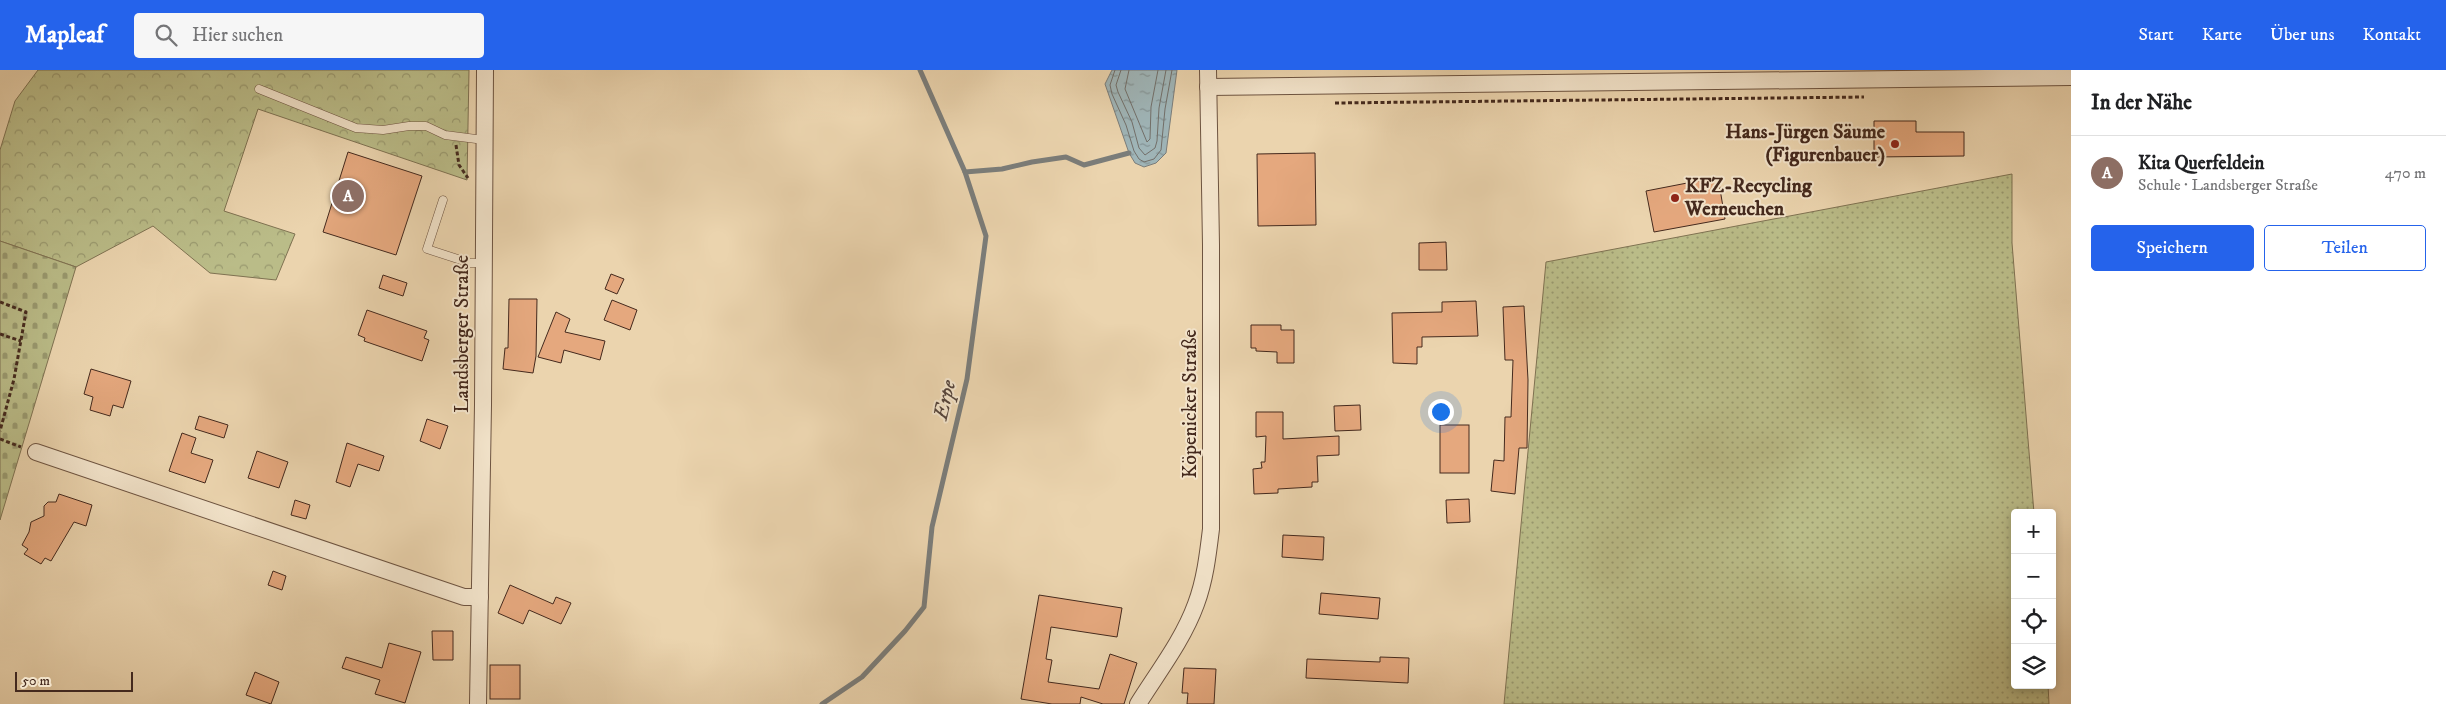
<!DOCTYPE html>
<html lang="de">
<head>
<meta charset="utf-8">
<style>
	:root { --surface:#fff; --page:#f6f6f6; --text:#202124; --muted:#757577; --line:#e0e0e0; --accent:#2563eb }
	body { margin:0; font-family:"IM FELL DW Pica",serif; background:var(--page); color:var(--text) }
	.controls { position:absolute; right:15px; bottom:15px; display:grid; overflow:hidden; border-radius:5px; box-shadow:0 2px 8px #0003 }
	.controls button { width:45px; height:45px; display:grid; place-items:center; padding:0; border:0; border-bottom:1px solid var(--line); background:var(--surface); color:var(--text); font:25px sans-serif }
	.scale { position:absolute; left:15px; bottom:12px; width:118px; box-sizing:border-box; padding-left:5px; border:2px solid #44291d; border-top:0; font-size:14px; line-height:18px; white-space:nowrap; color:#44291d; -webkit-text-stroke:4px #f2e3ca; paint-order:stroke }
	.you { position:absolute; left:1440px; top:341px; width:18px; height:18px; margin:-12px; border:4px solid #fff; border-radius:50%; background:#1a73e8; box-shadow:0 0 0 8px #1a73e833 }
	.badge { display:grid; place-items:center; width:32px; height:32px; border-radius:50%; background:var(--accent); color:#fff; font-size:16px; font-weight:700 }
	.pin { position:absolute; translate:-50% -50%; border:2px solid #fff; box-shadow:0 1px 5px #0006 }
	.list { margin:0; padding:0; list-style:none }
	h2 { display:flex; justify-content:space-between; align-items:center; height:65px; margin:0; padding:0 20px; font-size:21px }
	h2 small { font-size:16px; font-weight:400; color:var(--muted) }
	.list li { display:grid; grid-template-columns:32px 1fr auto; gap:15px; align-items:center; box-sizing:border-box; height:75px; padding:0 20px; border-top:1px solid var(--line) }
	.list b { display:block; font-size:19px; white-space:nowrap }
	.list p { margin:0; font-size:16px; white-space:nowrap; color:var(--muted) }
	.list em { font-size:16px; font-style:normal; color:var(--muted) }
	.actions { display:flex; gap:10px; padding:15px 20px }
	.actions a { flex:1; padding:11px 0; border:1px solid var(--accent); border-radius:5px; text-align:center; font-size:18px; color:var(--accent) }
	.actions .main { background:var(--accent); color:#fff }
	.icon { flex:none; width:28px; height:28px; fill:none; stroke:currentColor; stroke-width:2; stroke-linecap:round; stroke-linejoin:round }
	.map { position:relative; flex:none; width:2071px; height:634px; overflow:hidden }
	header { display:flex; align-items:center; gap:30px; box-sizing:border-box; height:70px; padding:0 25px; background:var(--accent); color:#fff }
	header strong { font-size:24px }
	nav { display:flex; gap:28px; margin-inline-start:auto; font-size:18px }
	.search { width:350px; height:45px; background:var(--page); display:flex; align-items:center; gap:12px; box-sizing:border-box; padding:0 18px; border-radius:5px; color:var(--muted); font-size:19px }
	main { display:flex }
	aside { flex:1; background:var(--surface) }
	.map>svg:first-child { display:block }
	.grass { fill:url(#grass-dots); stroke:#7f7252 }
	.forest { fill:url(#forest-crowns); stroke:#7f7252 }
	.cemetery { fill:url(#cemetery-stones); stroke:#7f7252 }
	.water { fill:url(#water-ripples); stroke:#7b7d7a }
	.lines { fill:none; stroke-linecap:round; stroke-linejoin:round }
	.shore { stroke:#726f6a; stroke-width:1 }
	.stream { stroke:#7b7d7a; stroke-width:5 }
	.building { fill:#e5a87e; stroke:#44291d }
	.lane-casing { stroke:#6e5441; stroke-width:9 }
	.street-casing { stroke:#6e5441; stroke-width:18 }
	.path { stroke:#44291d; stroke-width:3; stroke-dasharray:4 2.5; stroke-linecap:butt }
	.lane { stroke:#f2e3ca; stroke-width:8 }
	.street { stroke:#f2e3ca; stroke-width:16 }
	.poi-dot { fill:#8f2418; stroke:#f2e3ca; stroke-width:2 }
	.labels { text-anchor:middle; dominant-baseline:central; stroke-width:4; stroke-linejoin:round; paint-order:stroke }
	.poi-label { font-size:20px; font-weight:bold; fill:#44291d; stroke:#f2e3ca; text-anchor:end }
	.street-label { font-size:20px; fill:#44291d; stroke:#f2e3ca }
	.water-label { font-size:21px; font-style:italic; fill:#56453c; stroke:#f2e3ca }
</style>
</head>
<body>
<header>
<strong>Mapleaf</strong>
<div class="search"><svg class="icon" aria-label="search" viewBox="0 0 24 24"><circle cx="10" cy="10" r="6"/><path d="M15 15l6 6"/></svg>Hier suchen</div>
<nav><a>Start</a><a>Karte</a><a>Über uns</a><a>Kontakt</a></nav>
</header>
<main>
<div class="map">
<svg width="2071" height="634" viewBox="0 0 2071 634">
	<defs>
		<pattern id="grass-dots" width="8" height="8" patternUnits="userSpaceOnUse" patternTransform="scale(1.25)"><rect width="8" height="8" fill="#babc88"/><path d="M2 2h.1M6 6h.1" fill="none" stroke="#99996f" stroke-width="1.8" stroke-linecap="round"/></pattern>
		<pattern id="forest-crowns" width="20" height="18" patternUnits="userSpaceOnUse" patternTransform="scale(1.25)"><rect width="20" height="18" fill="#babc88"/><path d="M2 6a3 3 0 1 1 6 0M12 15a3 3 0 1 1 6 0" fill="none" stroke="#99996f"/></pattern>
		<pattern id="cemetery-stones" width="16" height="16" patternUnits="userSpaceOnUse" patternTransform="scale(1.25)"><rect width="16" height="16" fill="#babc88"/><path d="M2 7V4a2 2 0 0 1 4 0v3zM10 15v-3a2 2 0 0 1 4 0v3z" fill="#99996f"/></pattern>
		<pattern id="water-ripples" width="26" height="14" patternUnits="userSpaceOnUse" patternTransform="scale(1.25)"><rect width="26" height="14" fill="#9fb5b8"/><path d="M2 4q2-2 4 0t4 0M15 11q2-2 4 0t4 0" fill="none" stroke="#839395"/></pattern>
	</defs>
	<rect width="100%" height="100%" fill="#ebd4ae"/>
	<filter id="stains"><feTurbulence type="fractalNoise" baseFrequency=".004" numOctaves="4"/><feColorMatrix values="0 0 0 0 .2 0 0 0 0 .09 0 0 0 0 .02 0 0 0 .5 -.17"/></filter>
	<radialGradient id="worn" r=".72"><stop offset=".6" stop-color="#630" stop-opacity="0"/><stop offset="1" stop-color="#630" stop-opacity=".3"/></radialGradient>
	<path class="grass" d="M2012 104V173L2034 443H2015V615H2048L2049 634H1504L1546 192Z"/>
	<path class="forest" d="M38 0H469L467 110 258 39 224 141 295 164 276 210 210 203 153 156 76 197 0 171V80L15 31Z"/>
	<path class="cemetery" d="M0 171 76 197 0 450Z"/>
	<path class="water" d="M1112 0H1177L1166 83 1156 93 1144 97 1135 93 1129 83 1105 14Z"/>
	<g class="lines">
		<g class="shore">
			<path d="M1115 0 1110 15 1112 24 1126 55 1134 81 1139 89 1144 92 1154 89 1161 80 1165 39 1172 0"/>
			<path d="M1121 0 1116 15 1118 22 1132 52 1139 78 1145 85 1155 78 1157 71 1159 38 1166 0"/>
			<path d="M1129 0 1125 19 1147 72 1150 69 1151 37 1158 0"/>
		</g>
		<g class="stream">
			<path d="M965 102 1002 99 1032 92 1066 87 1084 95 1129 83"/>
			<path d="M822 634 862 607 905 561 924 537 932 457 967 309 986 166 965 102 920 0"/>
		</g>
	</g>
	<g class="building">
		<path d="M1874 51H1916V62H1964V86L1874 87Z"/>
		<path d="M348 82 422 106 396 185 323 162Z"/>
		<path d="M1315 83 1316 155 1258 156 1257 84Z"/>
		<path d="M1718 107 1725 149 1654 162 1646 121Z"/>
		<path d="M1446 172 1447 200H1419V173Z"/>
		<path d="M611 204 624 209 617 224 605 219Z"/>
		<path d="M383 205 407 213 403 226 379 218Z"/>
		<path d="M509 229H537L536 286 533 303 503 299 505 278H508Z"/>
		<path d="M612 230 637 240 630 260 604 250Z"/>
		<path d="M1476 231 1478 266 1422 267V277H1417V294L1393 293 1392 243 1442 242V232Z"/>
		<path d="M1524 236 1528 310 1527 378H1519L1515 424 1491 421 1494 390 1504 391 1505 347H1511L1513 290H1505L1503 237Z"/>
		<path d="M367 240 427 261 424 268 429 270 422 291 364 271 365 268 358 265Z"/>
		<path d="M556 242 570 249 565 262 605 271 600 290 564 280 561 293 538 287Z"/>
		<path d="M1251 255H1281V260H1294V293H1277V282L1256 281V278H1251Z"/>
		<path d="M91 299 131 311 123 338 113 335 110 346 90 340 93 327 84 324Z"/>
		<path d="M1360 335 1361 360 1335 361 1334 336Z"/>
		<path d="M1256 342H1283V369L1339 366V385L1317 386 1318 412H1312V417L1278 419V423L1254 424 1253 399 1262 398 1261 392H1265L1266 366 1256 367Z"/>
		<path d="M199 346 228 355 224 368 195 359Z"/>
		<path d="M427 349 448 356 440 379 420 371Z"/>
		<rect x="1440" y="355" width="29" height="48"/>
		<path d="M182 363 196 368 191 383 213 390 205 413 169 401Z"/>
		<path d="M347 373 384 386 379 401 358 394 350 417 336 412Z"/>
		<path d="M257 381 288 392 279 418 248 408Z"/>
		<path d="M59 424 92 435 86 456 74 452 51 491 45 488 41 494 24 484 28 479 22 475 29 462 31 452 44 446V436L48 432H56Z"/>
		<path d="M1469 429 1470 452 1447 453 1446 430Z"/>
		<path d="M295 430 310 435 306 449 291 445Z"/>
		<path d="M1283 465 1324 467 1323 490 1282 487Z"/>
		<path d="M273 501 286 506 282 520 268 515Z"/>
		<path d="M510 515 553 534 556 527 571 533 561 554 529 540 523 554 498 543Z"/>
		<path d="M1321 523 1380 528 1378 549 1319 544Z"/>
		<path d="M1039 525 1122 538 1117 567 1051 557 1046 589 1052 590 1048 612 1099 619 1110 584 1137 593 1124 634H1103L1081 627 1080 634H1052L1021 629Z"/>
		<path d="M432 561H453V590H433Z"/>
		<path d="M389 573 421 582 405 633 375 624 380 610 342 598 346 587 382 598Z"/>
		<path d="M1380 587 1409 588 1408 613 1306 608 1307 589 1380 592Z"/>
		<rect x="490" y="595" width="30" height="34"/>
		<path d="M1184 598 1216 599 1214 634H1187L1188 623H1182Z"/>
		<path d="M255 602 279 612 271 634 246 625Z"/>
	</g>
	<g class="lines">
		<defs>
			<g id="lane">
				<path d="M259 19 356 58 383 60 409 56H426L445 65 484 70"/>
				<path d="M443 130 427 179 470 193H482"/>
			</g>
			<g id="street">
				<path d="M1208 17 2071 7"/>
				<path d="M36 382 464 527H480"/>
				<path d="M478 634 483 335 485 0"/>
				<path d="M1138 634C1158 602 1183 570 1196 534 1205 510 1208 484 1211 459V175L1208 0"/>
			</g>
		</defs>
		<use href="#lane" class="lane-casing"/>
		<use href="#street" class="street-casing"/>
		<g class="path">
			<path d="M1335 33 1864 27"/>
			<path d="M456 75 459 95 468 108"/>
			<path d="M0 232 26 242 14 309 0 361"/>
			<path d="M0 264 21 271"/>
			<path d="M0 369 21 377"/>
		</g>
		<use href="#lane" class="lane"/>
		<use href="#street" class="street"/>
	</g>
	<g class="poi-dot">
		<circle cx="1895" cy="74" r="5"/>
		<circle cx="1675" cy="128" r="5"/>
	</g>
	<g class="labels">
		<g class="poi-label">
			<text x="1885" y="62">Hans-Jürgen Säume<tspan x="1885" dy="23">(Figurenbauer)</tspan></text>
			<text x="1685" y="116" text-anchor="start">KFZ-Recycling<tspan x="1685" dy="23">Werneuchen</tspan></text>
		</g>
		<g class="street-label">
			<text transform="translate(462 264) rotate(-90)">Landsberger Straße</text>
			<text transform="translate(1190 334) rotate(-90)">Köpenicker Straße</text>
		</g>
		<g class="water-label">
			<text transform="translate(945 330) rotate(-77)">Erpe</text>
		</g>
	</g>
	<rect width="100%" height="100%" filter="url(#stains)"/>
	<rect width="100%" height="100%" fill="url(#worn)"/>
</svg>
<div class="controls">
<button>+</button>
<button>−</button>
<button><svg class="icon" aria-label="locate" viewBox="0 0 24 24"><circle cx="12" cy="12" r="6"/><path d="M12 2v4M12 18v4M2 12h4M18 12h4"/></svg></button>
<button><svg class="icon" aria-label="layers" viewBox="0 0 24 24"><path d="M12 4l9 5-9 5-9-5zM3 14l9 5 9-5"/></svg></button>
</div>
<div class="scale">50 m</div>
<div class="you"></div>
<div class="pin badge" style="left:348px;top:126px;background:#8d6e63">A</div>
</div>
<aside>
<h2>In der Nähe<small></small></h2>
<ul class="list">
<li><span class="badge" style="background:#8d6e63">A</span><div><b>Kita Querfeldein</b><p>Schule · Landsberger Straße</p></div><em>470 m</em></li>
</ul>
<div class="actions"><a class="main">Speichern</a><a>Teilen</a></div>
</aside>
</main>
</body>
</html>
